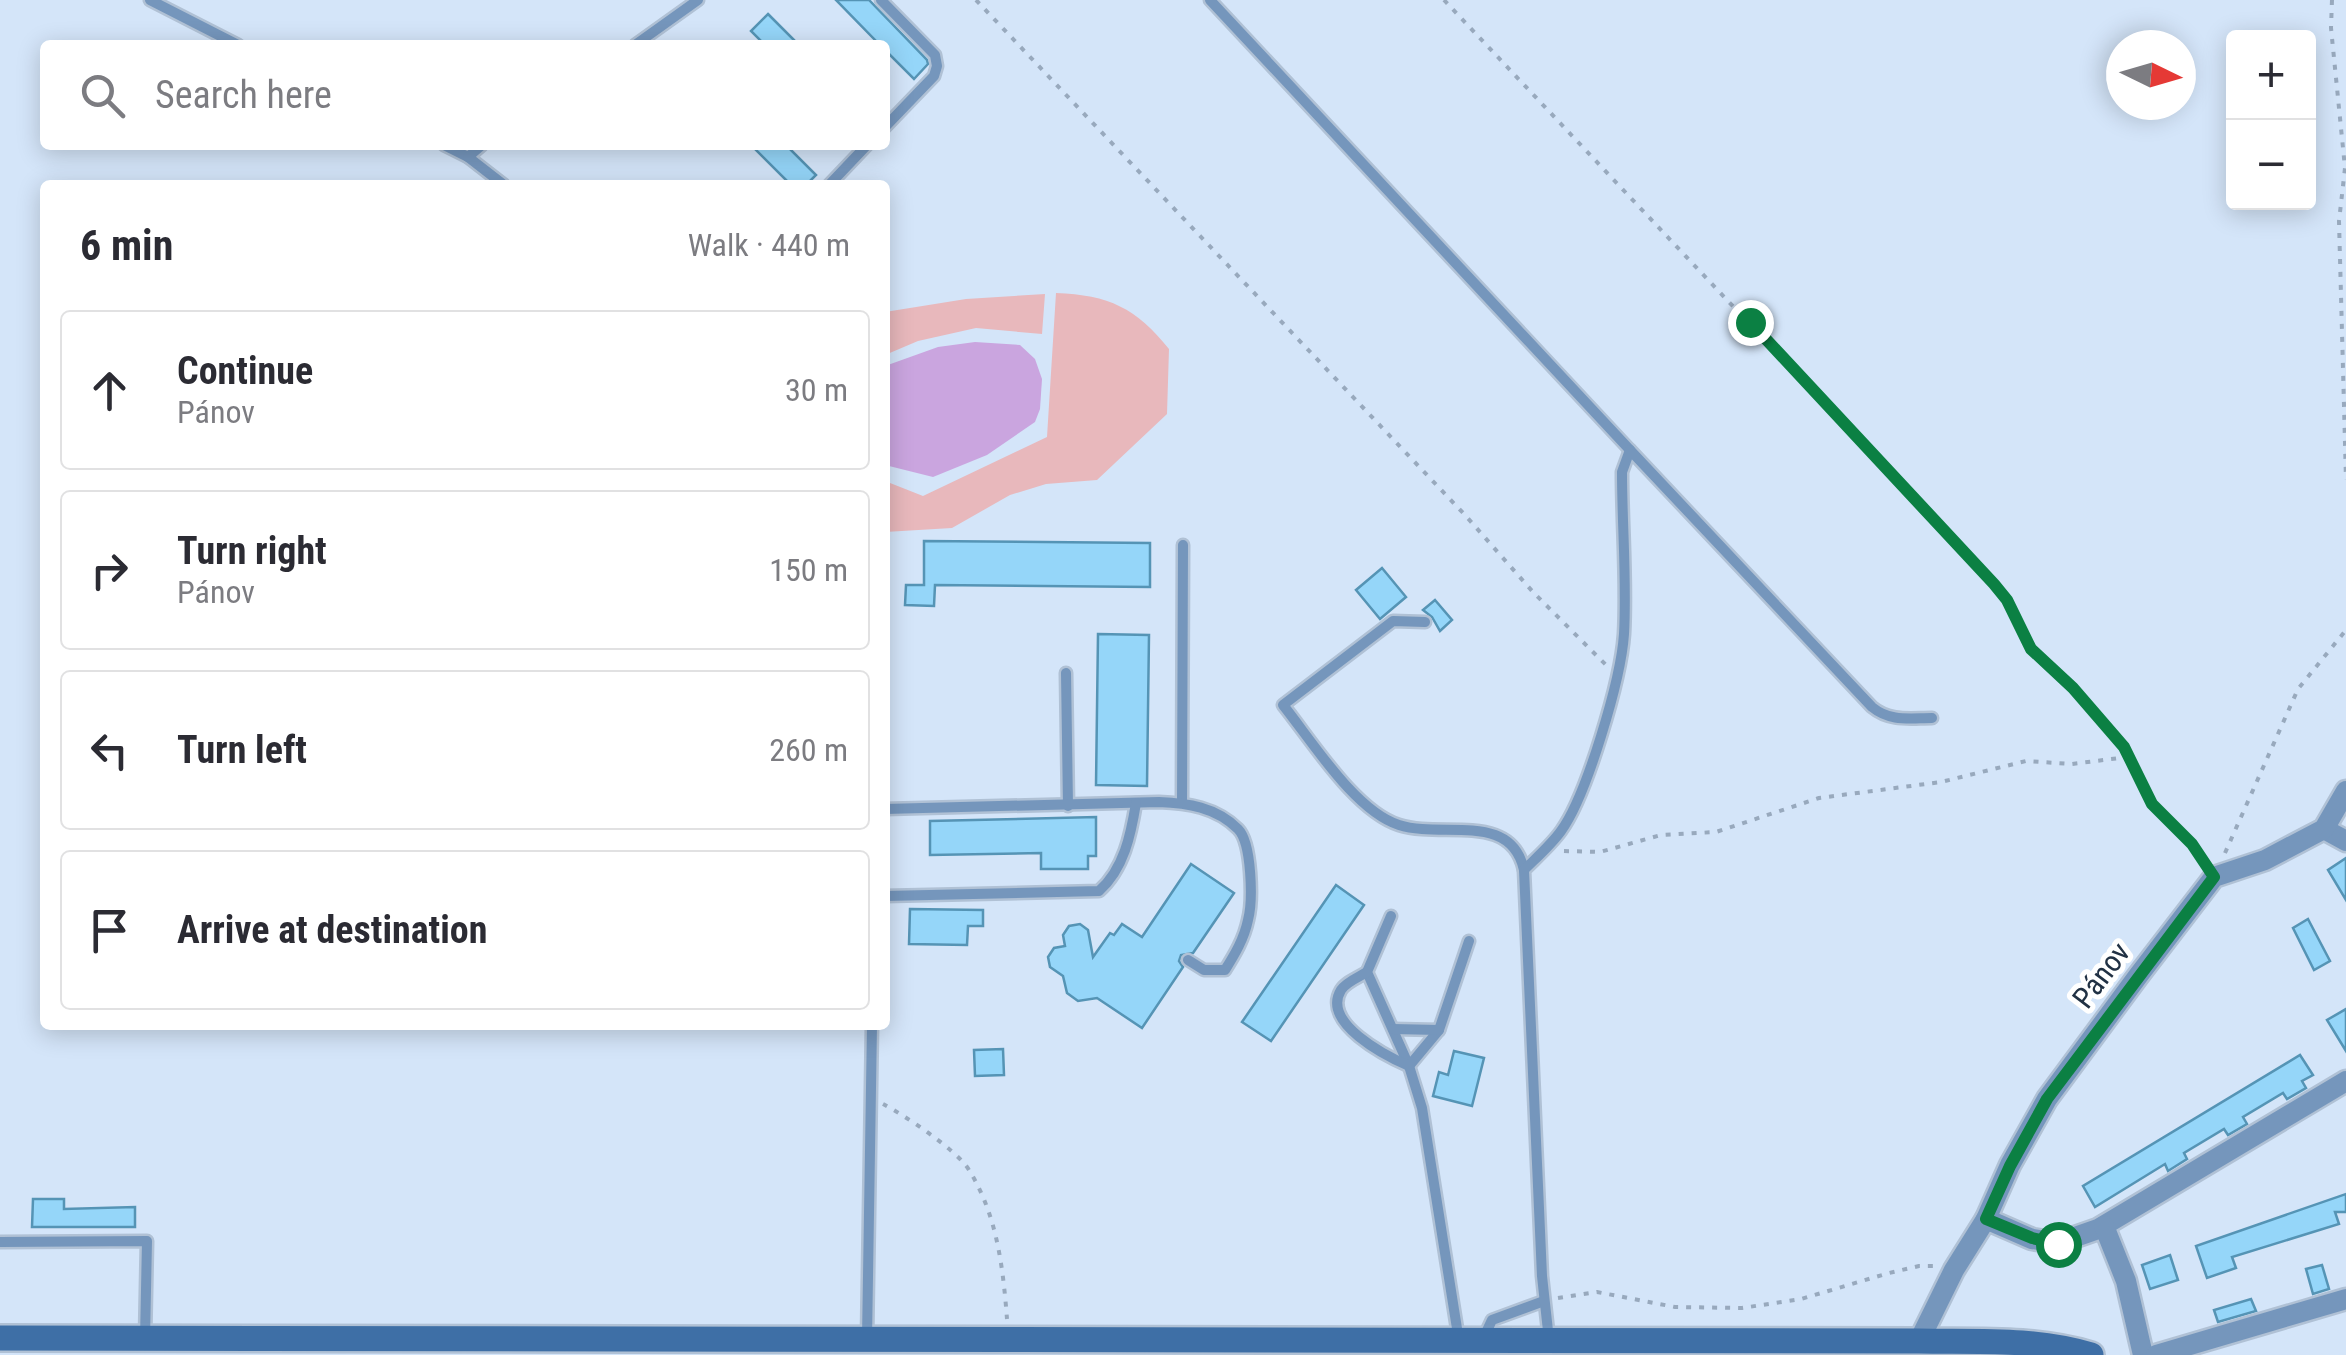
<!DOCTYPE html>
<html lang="en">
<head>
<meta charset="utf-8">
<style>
	:root { --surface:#fff; --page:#f7f7f7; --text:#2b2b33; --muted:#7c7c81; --line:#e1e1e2 }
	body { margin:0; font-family:"Roboto Condensed",sans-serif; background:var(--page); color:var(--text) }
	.controls { position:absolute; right:30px; top:30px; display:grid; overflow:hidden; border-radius:10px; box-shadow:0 5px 25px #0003 }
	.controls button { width:90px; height:90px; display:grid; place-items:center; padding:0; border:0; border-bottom:2px solid var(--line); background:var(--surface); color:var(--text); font:50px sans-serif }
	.compass { position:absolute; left:2106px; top:30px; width:90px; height:90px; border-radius:50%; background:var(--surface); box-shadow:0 5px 25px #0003; rotate:95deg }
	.stop { position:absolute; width:30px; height:30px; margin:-22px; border:8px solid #0b8043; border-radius:50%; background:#fff }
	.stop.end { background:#0b8043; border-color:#fff; box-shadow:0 2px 10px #0008 }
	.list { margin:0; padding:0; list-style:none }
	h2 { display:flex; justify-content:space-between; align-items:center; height:130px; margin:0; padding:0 40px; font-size:42px }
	h2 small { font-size:32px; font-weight:400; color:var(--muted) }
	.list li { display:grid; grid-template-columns:65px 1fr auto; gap:30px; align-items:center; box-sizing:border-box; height:160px; margin:0 20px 20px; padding:0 20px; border:2px solid var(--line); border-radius:10px }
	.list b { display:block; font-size:38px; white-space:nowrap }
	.list p { margin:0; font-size:32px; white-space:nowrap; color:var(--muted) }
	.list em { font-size:32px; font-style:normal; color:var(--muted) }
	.icon { flex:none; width:55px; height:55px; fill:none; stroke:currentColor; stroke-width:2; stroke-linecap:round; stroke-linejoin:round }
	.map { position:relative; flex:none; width:2346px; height:1355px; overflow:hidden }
	.search { position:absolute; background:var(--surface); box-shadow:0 5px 25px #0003; left:40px; top:40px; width:850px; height:110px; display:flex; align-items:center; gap:25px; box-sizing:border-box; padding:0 35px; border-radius:10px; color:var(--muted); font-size:38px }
	.panel { position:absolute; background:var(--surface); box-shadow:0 5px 25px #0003; left:40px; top:180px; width:850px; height:850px; border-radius:10px }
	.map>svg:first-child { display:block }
	.green { fill:#e8b8bc }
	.water { fill:#caa5df }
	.building { fill:#95d6f9; stroke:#5594b5; stroke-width:2.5 }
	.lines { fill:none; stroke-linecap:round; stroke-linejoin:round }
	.lane-casing { stroke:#b0c1d5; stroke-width:15 }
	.street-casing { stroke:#b0c1d5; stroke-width:25 }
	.secondary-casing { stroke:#b0c1d5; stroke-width:30 }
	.path { stroke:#98a9bd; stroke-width:4; stroke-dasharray:5 8; stroke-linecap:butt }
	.lane { stroke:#7596bc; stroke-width:10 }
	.street { stroke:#7596bc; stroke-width:20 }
	.secondary { stroke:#3e6fa6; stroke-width:25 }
	.route { stroke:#0b8043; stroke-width:12 }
	.labels { text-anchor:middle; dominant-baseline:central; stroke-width:10; stroke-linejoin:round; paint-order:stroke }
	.street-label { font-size:30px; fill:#213144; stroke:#fff }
</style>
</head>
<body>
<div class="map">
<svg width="2346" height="1355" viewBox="0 0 2346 1355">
	<rect width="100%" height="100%" fill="#d4e5f9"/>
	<g class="green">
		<path d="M1056 293C1109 295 1136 308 1169 349L1167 414 1097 480 1046 484 1010 495 952 528 885 532V481L923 496 1047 437Z"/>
		<path d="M1045 294 1042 334 976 328 918 341 885 355V312L966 299Z"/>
	</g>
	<path class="water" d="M975 342 1020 345 1035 359 1042 379 1040 409 1035 422 987 455 933 477 885 465V366L938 347Z"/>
	<g class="building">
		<path d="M836 0H869L927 60 928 64 914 79 885 50V45H880Z"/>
		<path d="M768 14 799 45H765L751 31Z"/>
		<path d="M751 145H786L816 175 806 185H791Z"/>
		<path d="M924 541 1150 543V587L935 585 934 606 905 605 906 585H924Z"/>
		<path d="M1382 568 1406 597 1380 619 1356 590Z"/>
		<path d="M1435 600 1452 620 1440 631 1432 617 1423 610Z"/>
		<path d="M1098 634 1149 635 1147 786 1096 785Z"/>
		<path d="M1096 817V856H1088V869H1041V853L930 855V821Z"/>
		<path d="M2346 858V900L2328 870Z"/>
		<path d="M1191 864 1234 893 1193 953 1181 955 1179 961 1183 967 1142 1028 1097 998 1078 1001 1067 993 1063 976 1050 967 1048 957 1054 948 1065 946 1063 935 1069 926 1080 924 1088 930 1093 957 1110 933 1114 935 1122 924 1142 937Z"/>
		<path d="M1336 885 1364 905 1271 1041 1242 1022Z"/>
		<path d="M910 909 983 910V926H968L967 945 909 944Z"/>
		<path d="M2308 919 2330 961 2314 970 2293 928Z"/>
		<path d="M2346 1009V1051L2327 1020Z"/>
		<path d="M1003 1049 1004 1075 975 1076 974 1050Z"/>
		<path d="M1454 1051 1484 1058 1472 1106 1433 1096 1439 1072 1448 1075Z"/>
		<path d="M2300 1055 2313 1075 2302 1081 2306 1088 2287 1099 2283 1093 2243 1117 2247 1124 2228 1135 2224 1129 2184 1153 2187 1159 2168 1171 2165 1164 2095 1207 2083 1186Z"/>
		<path d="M2346 1194V1212H2335L2339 1224 2232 1257 2236 1268 2207 1278 2196 1246Z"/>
		<path d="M33 1199H64V1209L135 1207V1227H32Z"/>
		<path d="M2170 1255 2178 1280 2150 1289 2142 1265Z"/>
		<path d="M2322 1265 2329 1289 2313 1294 2306 1269Z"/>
		<path d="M2251 1299 2256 1311 2218 1322 2214 1310Z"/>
	</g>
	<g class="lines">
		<defs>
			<g id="lane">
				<path d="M150 0 238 45"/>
				<path d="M881 0 935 55 937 66 934 76 885 127"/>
				<path d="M1210 0 1630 450"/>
				<path d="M635 45 698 0"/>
				<path d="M444 145 468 157 504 185"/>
				<path d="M468 157 482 145"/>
				<path d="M829 185 867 145"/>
				<path d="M1425 622 1393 621 1283 705C1312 741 1355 811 1399 825 1443 839 1511 811 1524 870"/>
				<path d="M1066 673 1068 806"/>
				<path d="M1182 803 1183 545"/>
				<path d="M885 809 1159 802C1187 803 1216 807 1238 829 1252 843 1253 901 1248 920 1244 939 1235 954 1225 970H1204L1188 960"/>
				<path d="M885 896 1099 891C1124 869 1131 834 1136 803"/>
				<path d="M1391 916 1367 972 1409 1066 1422 1108 1459 1341"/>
				<path d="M1367 972C1359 977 1346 982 1341 990 1321 1023 1386 1056 1409 1066L1439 1030"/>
				<path d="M1393 1029 1439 1030 1469 941"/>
				<path d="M1 1242 147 1241 145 1339"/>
				<path d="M1484 1337 1492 1320 1544 1301"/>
				<path d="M867 1339 872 1025"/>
				<path d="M1549 1340 1542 1276 1524 870C1536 858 1551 845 1561 831 1587 795 1621 679 1624 634 1627 581 1622 526 1622 472L1630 450 1872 707C1890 722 1910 718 1932 718"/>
			</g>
			<g id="street">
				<path d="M2324 829 2346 841"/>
				<path d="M1986 1219 2032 1239 2058 1243 2098 1229 2346 1081"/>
				<path d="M2104 1226 2126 1281 2143 1355"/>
				<path d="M1919 1341 1954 1270 1986 1219 2010 1165 2047 1099 2138 976 2214 877 2265 860 2324 829 2346 791"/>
				<path d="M2156 1355 2346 1299"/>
			</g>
			<path id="secondary" d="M0 1338 1919 1341C1976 1342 2035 1338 2091 1355"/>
		</defs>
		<use href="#lane" class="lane-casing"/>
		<use href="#street" class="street-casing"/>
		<use href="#secondary" class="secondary-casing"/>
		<g class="path">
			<path d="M976 0 1465 515 1533 592 1606 665"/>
			<path d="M1444 0 1995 584 2007 600 2031 649 2073 688 2123 747 2152 804 2192 845 2204 862"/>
			<path d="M2332 0 2331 28 2345 168 2339 221 2346 480"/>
			<path d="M1564 851 1600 852 1661 835 1716 832 1819 798 1941 782 2026 761 2072 764 2127 757"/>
			<path d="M2225 853 2298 689 2346 630"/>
			<path d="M883 1104C904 1115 957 1150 969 1170 997 1215 1003 1267 1007 1319"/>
			<path d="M1558 1298 1597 1292 1675 1307 1742 1308 1801 1299 1889 1273 1919 1266H1936"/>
		</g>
		<use href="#lane" class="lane"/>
		<use href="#street" class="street"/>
		<use href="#secondary" class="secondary"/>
	</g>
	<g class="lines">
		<path class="route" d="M1750 322 1994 584 2007 600 2031 649 2073 688 2124 747 2152 804 2192 844 2214 877 2047 1099 2010 1166 1986 1219 2032 1238 2058 1244"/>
	</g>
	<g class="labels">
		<g class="street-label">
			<text transform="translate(2101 975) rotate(-53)">Pánov</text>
		</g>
	</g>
</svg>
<div class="controls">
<button>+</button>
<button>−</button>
</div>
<svg class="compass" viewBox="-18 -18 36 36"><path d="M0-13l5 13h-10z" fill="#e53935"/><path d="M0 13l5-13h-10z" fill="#7c7c81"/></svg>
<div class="stop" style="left:2058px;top:1244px"></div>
<div class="stop end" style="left:1750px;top:322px"></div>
<div class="search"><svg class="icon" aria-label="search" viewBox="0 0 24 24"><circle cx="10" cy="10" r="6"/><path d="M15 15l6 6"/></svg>Search here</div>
<section class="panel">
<h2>6 min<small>Walk · 440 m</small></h2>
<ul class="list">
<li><svg class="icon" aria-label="ahead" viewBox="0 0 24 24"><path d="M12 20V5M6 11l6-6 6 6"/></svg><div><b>Continue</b><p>Pánov</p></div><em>30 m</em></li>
<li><svg class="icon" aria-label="right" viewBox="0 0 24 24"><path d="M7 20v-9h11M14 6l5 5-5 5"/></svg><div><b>Turn right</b><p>Pánov</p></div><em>150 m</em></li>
<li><svg class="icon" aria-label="left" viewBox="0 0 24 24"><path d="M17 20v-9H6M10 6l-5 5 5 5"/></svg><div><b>Turn left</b></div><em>260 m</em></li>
<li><svg class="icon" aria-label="arrive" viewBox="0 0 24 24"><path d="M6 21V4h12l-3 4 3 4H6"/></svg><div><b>Arrive at destination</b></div></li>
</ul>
</section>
</div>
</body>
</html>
